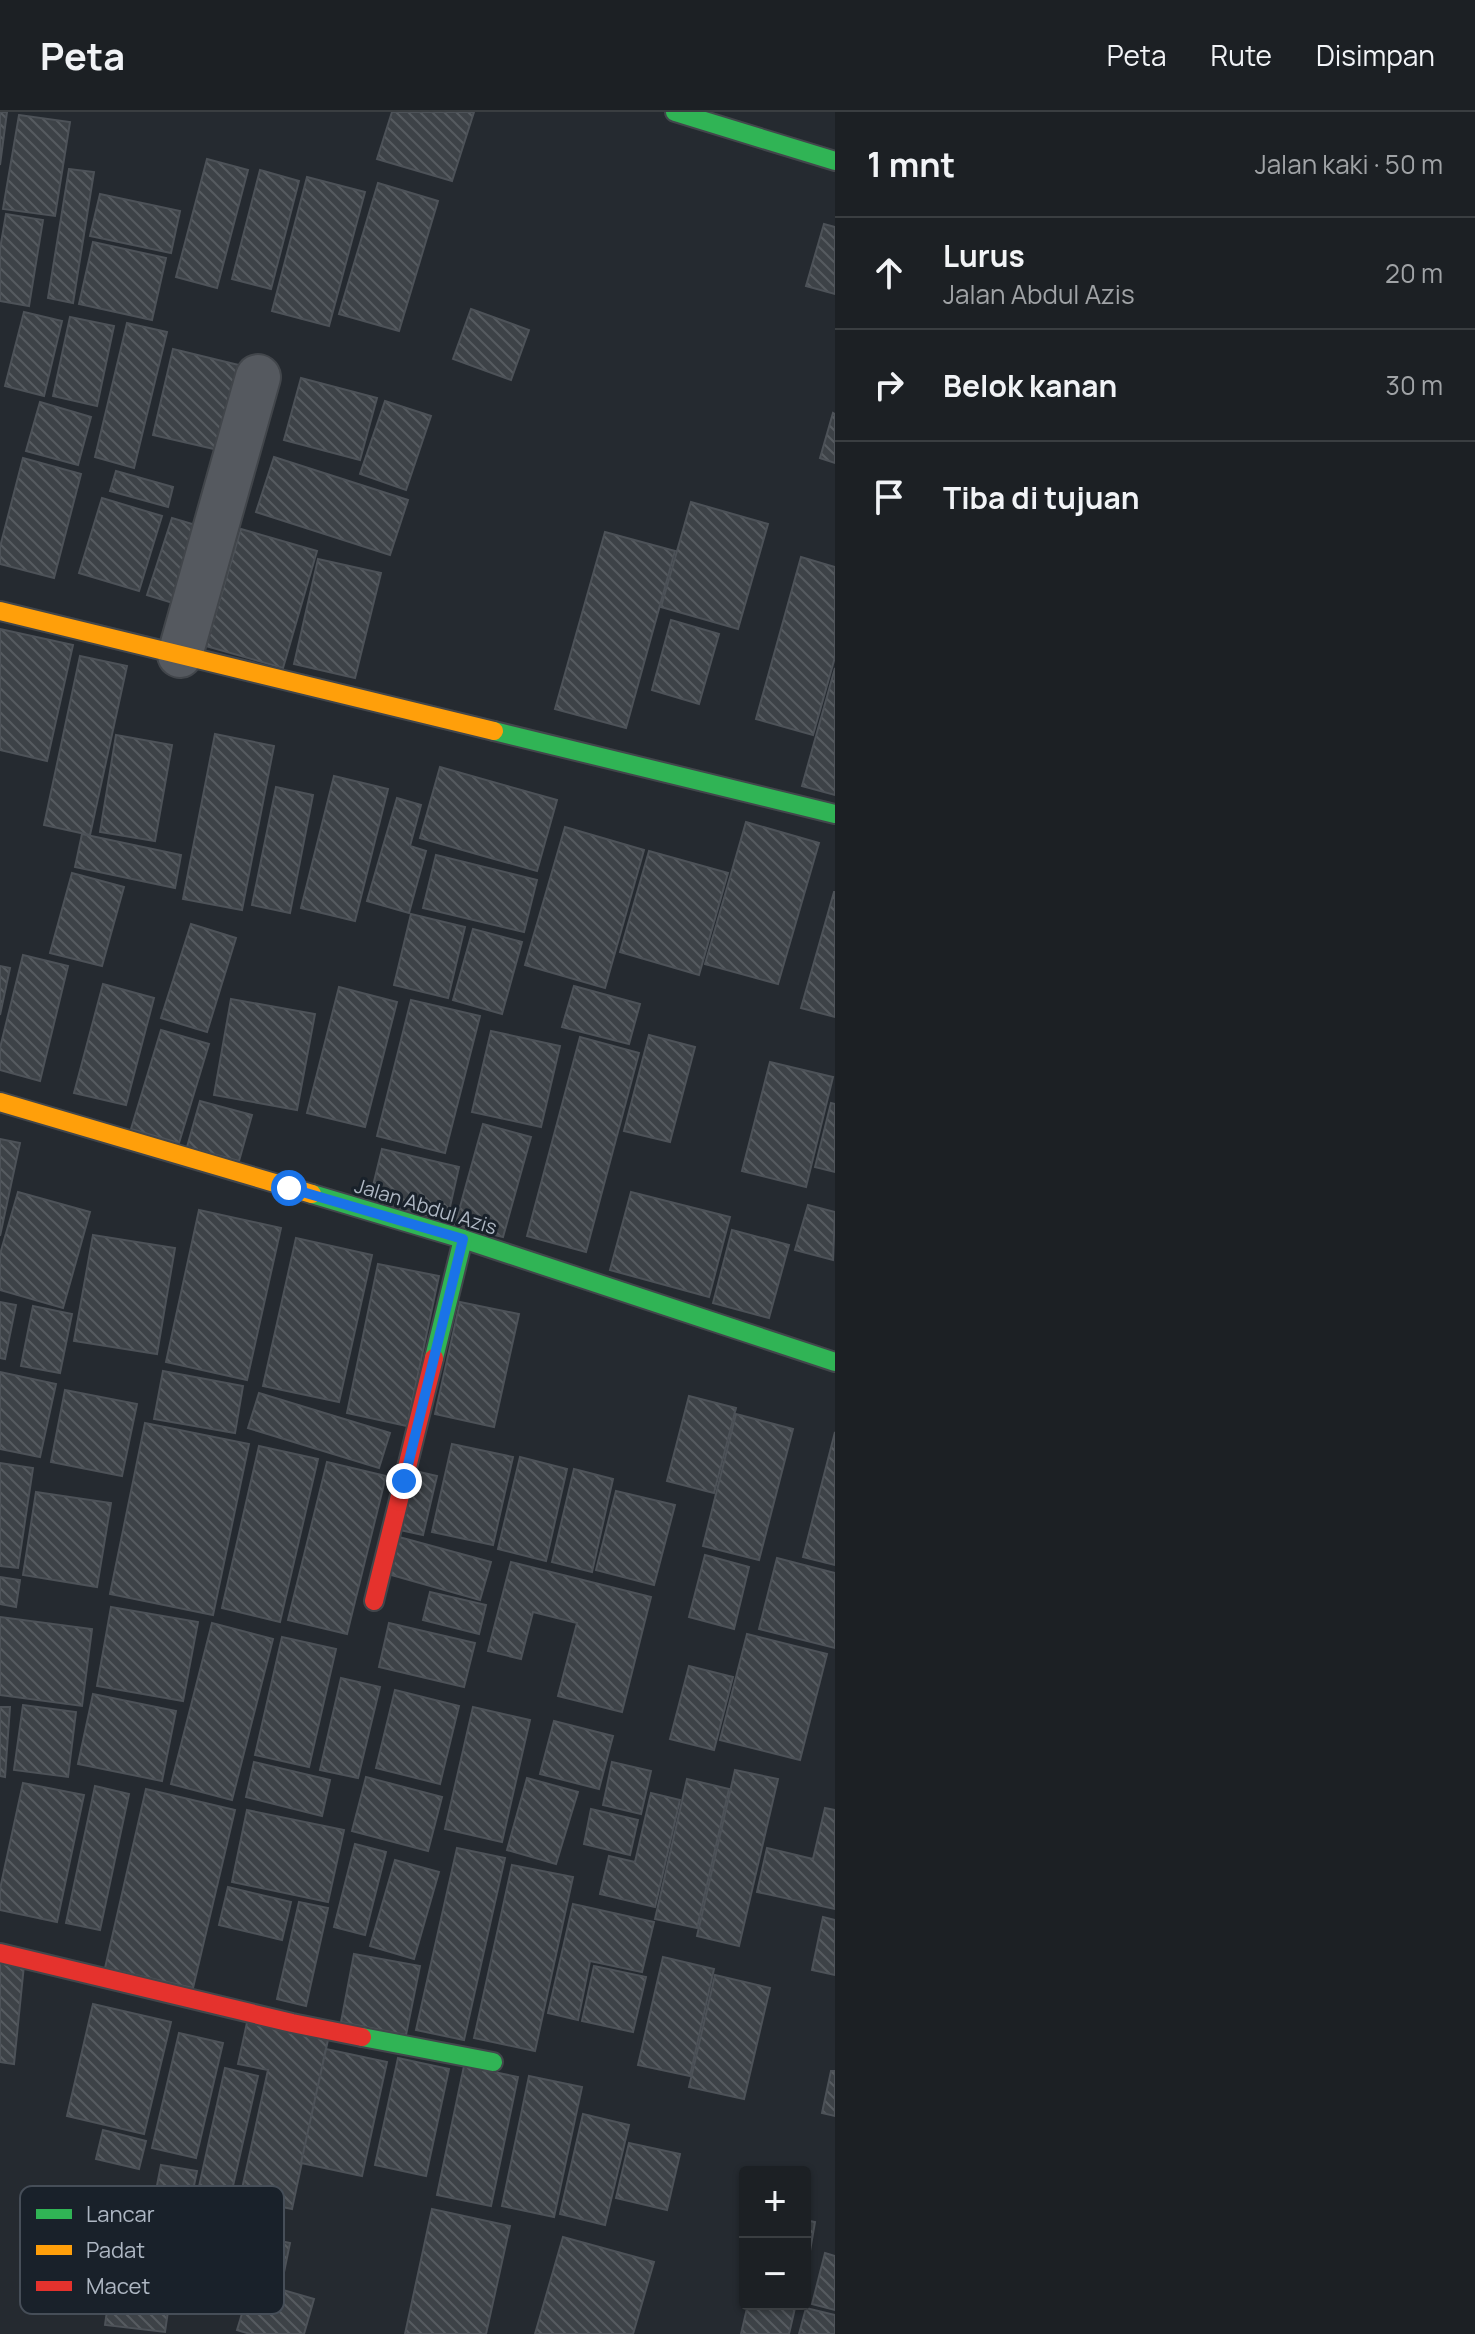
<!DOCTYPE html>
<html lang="id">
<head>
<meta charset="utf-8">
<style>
	:root { --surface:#1c2024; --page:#25282c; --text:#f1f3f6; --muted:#a0a3a6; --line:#3a3e41 }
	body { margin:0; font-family:Manrope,sans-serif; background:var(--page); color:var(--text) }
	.controls { position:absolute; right:24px; bottom:24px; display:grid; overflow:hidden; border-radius:8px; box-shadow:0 2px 6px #0004 }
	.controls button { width:72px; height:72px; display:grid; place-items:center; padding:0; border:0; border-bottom:2px solid var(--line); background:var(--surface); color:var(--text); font:40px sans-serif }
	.stop { position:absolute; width:24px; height:24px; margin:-18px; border:6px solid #1a73e8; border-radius:50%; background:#fff }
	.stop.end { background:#1a73e8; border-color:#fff; box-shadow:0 2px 8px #0008 }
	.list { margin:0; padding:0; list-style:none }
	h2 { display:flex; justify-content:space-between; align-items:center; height:104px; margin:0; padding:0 32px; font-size:34px }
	h2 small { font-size:26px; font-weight:400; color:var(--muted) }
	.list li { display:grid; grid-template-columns:52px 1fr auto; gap:24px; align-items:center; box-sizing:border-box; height:112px; padding:0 32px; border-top:2px solid var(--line) }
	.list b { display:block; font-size:30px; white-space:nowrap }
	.list p { margin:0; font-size:26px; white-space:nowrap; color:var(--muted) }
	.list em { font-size:26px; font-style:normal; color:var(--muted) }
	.icon { flex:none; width:44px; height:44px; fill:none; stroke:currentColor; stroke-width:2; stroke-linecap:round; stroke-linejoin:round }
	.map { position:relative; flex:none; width:835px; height:2222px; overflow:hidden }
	header { display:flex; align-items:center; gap:48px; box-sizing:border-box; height:112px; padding:0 40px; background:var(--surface); border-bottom:2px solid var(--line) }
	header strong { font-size:38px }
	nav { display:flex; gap:44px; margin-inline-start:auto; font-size:28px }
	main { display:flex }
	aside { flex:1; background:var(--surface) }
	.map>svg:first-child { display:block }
	.building { fill:url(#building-back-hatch); stroke:#4d5258; stroke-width:2 }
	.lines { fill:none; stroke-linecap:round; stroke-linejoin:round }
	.street-casing { stroke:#42464b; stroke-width:48 }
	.fast-casing { stroke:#42464b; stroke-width:22 }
	.slow-casing { stroke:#42464b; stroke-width:22 }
	.jam-casing { stroke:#42464b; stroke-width:22 }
	.street { stroke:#55595f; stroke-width:44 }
	.fast { stroke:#30b455; stroke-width:18 }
	.slow { stroke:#ff9f0a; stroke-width:18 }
	.jam { stroke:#e5322d; stroke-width:18 }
	.route { stroke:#1a73e8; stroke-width:10 }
	.labels { text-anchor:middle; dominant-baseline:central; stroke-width:6; stroke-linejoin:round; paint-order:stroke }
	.street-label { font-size:20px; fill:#aeb7c3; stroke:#19212a }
	.key { fill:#19212a; stroke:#464e58; stroke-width:2 }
	.key-label { font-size:22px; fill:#aeb7c3 }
</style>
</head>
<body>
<header>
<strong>Peta</strong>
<nav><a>Peta</a><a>Rute</a><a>Disimpan</a></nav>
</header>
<main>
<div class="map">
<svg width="835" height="2222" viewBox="0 0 835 2222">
	<defs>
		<pattern id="building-back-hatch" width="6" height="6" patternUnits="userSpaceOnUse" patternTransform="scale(2)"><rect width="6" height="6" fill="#3d4247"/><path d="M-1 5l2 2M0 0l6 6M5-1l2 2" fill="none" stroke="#565b60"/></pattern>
	</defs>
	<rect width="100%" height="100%" fill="#252a30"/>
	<g class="building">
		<path d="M0 0H7L0 53Z"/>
		<path d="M392 0H474L452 69 377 47Z"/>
		<path d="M19 3 70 10 55 104 3 97Z"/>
		<path d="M207 47 248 58 217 176 176 165Z"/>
		<path d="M69 57 94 60 73 191 48 186Z"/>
		<path d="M260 58 299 69 271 177 232 167Z"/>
		<path d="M307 65 365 80 329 214 272 199Z"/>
		<path d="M378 71 438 89 399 219 339 202Z"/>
		<path d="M100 82 180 99 171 141 90 124Z"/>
		<path d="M6 102 43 108 29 194 0 189V137Z"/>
		<path d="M824 112 835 115V182L806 174Z"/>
		<path d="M93 130 166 146 152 208 79 192Z"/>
		<path d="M471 197 529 218 511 268 453 247Z"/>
		<path d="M24 200 62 209 44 284 5 274Z"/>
		<path d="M70 205 114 214 97 294 53 284Z"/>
		<path d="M127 211 167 220 134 356 95 345Z"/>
		<path d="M173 237 247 255 227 340 153 323Z"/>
		<path d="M301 266 377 286 360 348 284 328Z"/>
		<path d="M385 289 431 304 406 378 360 362Z"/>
		<path d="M40 290 91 305 78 353 26 339Z"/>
		<path d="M833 301 835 302V351L820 346Z"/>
		<path d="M274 345 408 388 390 443 256 400Z"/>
		<path d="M23 346 81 362 54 466 0 452V435Z"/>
		<path d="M116 359 173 375 168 395 110 379Z"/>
		<path d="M102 386 162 404 139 479 79 461Z"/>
		<path d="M691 390 768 412 738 517 661 495Z"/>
		<path d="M172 406 212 418 186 495 147 483Z"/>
		<path d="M241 417 317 439 283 556 206 534Z"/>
		<path d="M605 420 675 439 626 616 555 597Z"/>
		<path d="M801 445 835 455V545L813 623 756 607Z"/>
		<path d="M318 447 381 461 355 566 294 552Z"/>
		<path d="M671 508 719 522 699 592 652 578Z"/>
		<path d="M0 517 73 533 47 649 0 638Z"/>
		<path d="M80 544 127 554 90 723 44 713Z"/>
		<path d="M835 556V683L802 674Z"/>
		<path d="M215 622 274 634 242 798 183 787Z"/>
		<path d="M116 623 172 633 155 729 100 720Z"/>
		<path d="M440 655 557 688 537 759 420 726Z"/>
		<path d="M334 664 388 677 355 809 301 796Z"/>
		<path d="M276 675 313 683 290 801 252 793Z"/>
		<path d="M397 686 421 693 410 734 426 739 409 801 367 789Z"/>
		<path d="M746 710 819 731 778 872 705 852Z"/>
		<path d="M565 715 644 738 605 876 525 853Z"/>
		<path d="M82 722 181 743 175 776 75 755Z"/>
		<path d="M649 739 728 761 699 863 620 840Z"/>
		<path d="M436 743 537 768 524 820 423 796Z"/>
		<path d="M72 761 124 775 102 854 50 841Z"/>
		<path d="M834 780H835V905L801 896Z"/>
		<path d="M411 802 465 815 448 886 394 873Z"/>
		<path d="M191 812 236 826 207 920 161 906Z"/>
		<path d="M473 817 522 830 502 902 453 888Z"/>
		<path d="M23 843 68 854 40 969 0 958V936Z"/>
		<path d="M0 854 10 856 0 903Z"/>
		<path d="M103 872 154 886 126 993 74 981Z"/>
		<path d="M574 874 640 892 629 932 562 915Z"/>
		<path d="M339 875 397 890 365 1015 307 1001Z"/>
		<path d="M231 887 315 902 297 998 214 983Z"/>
		<path d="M411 888 480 904 445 1041 377 1024Z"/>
		<path d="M161 918 209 932 179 1031 131 1017Z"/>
		<path d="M491 919 560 934 541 1015 472 1000Z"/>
		<path d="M649 923 695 935 670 1030 624 1019Z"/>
		<path d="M580 925 639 941 586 1140 527 1124Z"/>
		<path d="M770 950 833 965 806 1075 742 1059Z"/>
		<path d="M200 989 252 1003 239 1049 187 1035Z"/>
		<path d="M831 991 835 992V1060L815 1055Z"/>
		<path d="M483 1012 531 1025 503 1125 455 1113Z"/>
		<path d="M0 1027 20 1031 0 1124Z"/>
		<path d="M382 1037 459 1055 447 1108 369 1090Z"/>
		<path d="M18 1080 90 1100 63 1196 0 1178V1142Z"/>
		<path d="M631 1080 730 1105 709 1185 610 1158Z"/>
		<path d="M808 1093 835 1100 833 1148 795 1138Z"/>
		<path d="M199 1098 281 1116 247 1268 166 1250Z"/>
		<path d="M732 1118 789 1133 769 1206 713 1191Z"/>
		<path d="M93 1123 175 1136 157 1242 74 1229Z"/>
		<path d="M296 1126 372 1143 339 1290 263 1274Z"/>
		<path d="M378 1152 439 1164 407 1314 347 1301Z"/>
		<path d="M0 1190 16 1193 5 1247 0 1246Z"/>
		<path d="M460 1190 519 1202 494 1315 435 1302Z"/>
		<path d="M33 1194 72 1202 60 1261 21 1254Z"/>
		<path d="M163 1259 243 1274 235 1321 154 1307Z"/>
		<path d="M0 1260 56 1272 40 1345 0 1337Z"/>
		<path d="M65 1278 137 1292 122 1364 51 1350Z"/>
		<path d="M259 1281 390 1321 379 1356 248 1316Z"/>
		<path d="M689 1284 736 1296 714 1381 667 1369Z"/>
		<path d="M736 1302 793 1317 759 1448 703 1434Z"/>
		<path d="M145 1311 249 1332 213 1503 110 1482Z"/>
		<path d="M835 1320V1453L803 1445Z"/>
		<path d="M452 1332 513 1345 493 1433 432 1420Z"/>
		<path d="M259 1334 318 1347 280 1510 222 1496Z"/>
		<path d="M520 1345 567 1357 546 1449 498 1437Z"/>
		<path d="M327 1350 386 1364 347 1522 288 1508Z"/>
		<path d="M0 1351 33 1356 18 1456 0 1454Z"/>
		<path d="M574 1357 613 1367 592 1460 552 1450Z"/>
		<path d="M415 1359 437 1364 423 1423 400 1418Z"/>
		<path d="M616 1379 675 1393 654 1473 596 1458Z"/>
		<path d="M36 1380 111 1391 97 1475 23 1463Z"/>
		<path d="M399 1425 491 1450 480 1488 388 1462Z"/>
		<path d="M705 1443 749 1455 734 1517 689 1505Z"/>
		<path d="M777 1446 835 1461V1536L759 1517Z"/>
		<path d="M511 1450 651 1485 622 1600 558 1584 577 1511 533 1500 521 1547 488 1539Z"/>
		<path d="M0 1465 20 1468 16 1495 0 1492Z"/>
		<path d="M430 1480 486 1493 479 1522 423 1508Z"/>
		<path d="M111 1495 198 1510 183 1589 97 1574Z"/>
		<path d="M0 1505 92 1517 82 1594 0 1583Z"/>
		<path d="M212 1511 273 1527 232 1688 171 1672Z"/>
		<path d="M389 1511 475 1531 464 1575 379 1555Z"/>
		<path d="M747 1522 827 1542 800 1648 720 1628Z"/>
		<path d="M282 1525 336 1537 309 1655 255 1643Z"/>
		<path d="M689 1554 733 1565 714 1638 670 1627Z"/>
		<path d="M341 1566 380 1575 358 1666 320 1658Z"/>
		<path d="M395 1578 459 1594 440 1672 376 1656Z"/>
		<path d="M93 1582 176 1599 162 1669 78 1652Z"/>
		<path d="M23 1593 76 1600 68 1665 14 1658Z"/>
		<path d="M0 1595H10L5 1665 0 1664Z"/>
		<path d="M473 1595 530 1608 502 1730 445 1717Z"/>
		<path d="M554 1609 613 1624 599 1677 540 1662Z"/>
		<path d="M254 1650 330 1668 322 1704 246 1685Z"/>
		<path d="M612 1650 651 1659 641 1702 603 1693Z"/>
		<path d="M735 1658 778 1667 739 1834 697 1824Z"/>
		<path d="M366 1665 442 1685 428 1739 352 1719Z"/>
		<path d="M527 1666 578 1680 556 1752 507 1738Z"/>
		<path d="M687 1667 729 1677 697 1816 655 1807Z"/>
		<path d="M23 1671 84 1683 57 1810 0 1798V1777Z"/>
		<path d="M95 1674 129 1682 100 1818 66 1811Z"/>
		<path d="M146 1677 235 1698 193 1876 105 1856Z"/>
		<path d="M651 1681 680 1688 655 1795 600 1782 609 1744 635 1750Z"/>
		<path d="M825 1696 835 1698V1797L757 1780 767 1736 813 1747Z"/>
		<path d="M591 1697 638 1708 630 1743 584 1732Z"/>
		<path d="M247 1698 344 1718 328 1790 232 1770Z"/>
		<path d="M355 1732 386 1740 365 1823 334 1815Z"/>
		<path d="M457 1736 505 1746 464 1928 416 1918Z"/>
		<path d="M395 1748 439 1760 414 1847 370 1834Z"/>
		<path d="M512 1753 573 1765 535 1939 474 1926Z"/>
		<path d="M228 1775 291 1790 282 1828 219 1813Z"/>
		<path d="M299 1790 328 1796 306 1894 277 1887Z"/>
		<path d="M573 1792 654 1810 642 1860 590 1849 578 1908 548 1901Z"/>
		<path d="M823 1805 835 1808V1863L812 1858Z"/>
		<path d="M354 1842 420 1854 406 1923 341 1910Z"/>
		<path d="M663 1845 714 1857 690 1964 638 1953Z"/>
		<path d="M0 1850 24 1853 14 1952 0 1950Z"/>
		<path d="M594 1854 646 1865 633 1920 582 1909Z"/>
		<path d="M715 1863 770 1876 744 1987 689 1975Z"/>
		<path d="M93 1892 171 1910 144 2022 67 2004Z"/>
		<path d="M248 1906 329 1923 292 2097 240 2086 268 1958 238 1952Z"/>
		<path d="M179 1921 223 1931 196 2046 152 2036Z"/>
		<path d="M326 1937 387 1950 362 2064 301 2051Z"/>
		<path d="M398 1946 449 1957 426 2064 375 2053Z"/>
		<path d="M464 1954 518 1965 491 2094 437 2083Z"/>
		<path d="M225 1956 258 1964 225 2109 193 2102Z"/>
		<path d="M831 1959H835V2004L822 2001Z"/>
		<path d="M529 1964 582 1975 554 2105 502 2094Z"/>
		<path d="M583 2002 629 2013 605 2113 560 2102Z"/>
		<path d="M103 2018 146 2029 139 2057 96 2047Z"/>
		<path d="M629 2031 680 2042 667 2098 616 2086Z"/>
		<path d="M161 2053 197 2059 180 2141 145 2135Z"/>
		<path d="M432 2097 510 2114 486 2222H405Z"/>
		<path d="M805 2108 815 2110 805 2168Z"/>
		<path d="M196 2111 290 2131 282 2170 187 2150Z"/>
		<path d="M563 2125 654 2150 633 2222H535Z"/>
		<path d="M825 2141 835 2144V2198L812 2192Z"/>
		<path d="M252 2169 314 2187 304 2222H250L237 2218Z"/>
		<path d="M110 2178 170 2185 165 2220 105 2213Z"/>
		<path d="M748 2192H778L795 2196 789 2222H741Z"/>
		<path d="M806 2196 835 2203V2222H799Z"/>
	</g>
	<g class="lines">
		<defs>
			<path id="street" d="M180 543 258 265"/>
			<g id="fast">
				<path d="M675 0 835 49"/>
				<path d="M494 619 835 702"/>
				<path d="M312 1082 463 1127 835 1250"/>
				<path d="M434 1246 463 1127"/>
				<path d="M362 1925 493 1950"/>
			</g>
			<g id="slow">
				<path d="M0 499 494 619"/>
				<path d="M0 990 312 1082"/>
			</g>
			<g id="jam">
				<path d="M374 1489 434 1246"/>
				<path d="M0 1841 292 1911 362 1925"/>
			</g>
		</defs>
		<use href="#street" class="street-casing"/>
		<use href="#fast" class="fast-casing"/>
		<use href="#slow" class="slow-casing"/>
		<use href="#jam" class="jam-casing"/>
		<use href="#street" class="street"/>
		<use href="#fast" class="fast"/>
		<use href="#slow" class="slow"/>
		<use href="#jam" class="jam"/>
	</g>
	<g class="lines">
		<path class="route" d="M289 1076 463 1127 404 1369"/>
	</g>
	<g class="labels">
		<g class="street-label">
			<text transform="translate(426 1094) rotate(17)">Jalan Abdul Azis</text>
		</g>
	</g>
	<rect x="20" y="2074" width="264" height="128" rx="12" class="key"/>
	<rect x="36" y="2097" width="36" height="10" fill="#30b455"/>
	<rect x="36" y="2133" width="36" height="10" fill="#ff9f0a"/>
	<rect x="36" y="2169" width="36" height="10" fill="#e5322d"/>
	<g class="key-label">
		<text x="86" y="2110">Lancar</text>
		<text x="86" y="2146">Padat</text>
		<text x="86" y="2182">Macet</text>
	</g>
</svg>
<div class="controls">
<button>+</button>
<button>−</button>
</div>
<div class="stop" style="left:289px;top:1076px"></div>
<div class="stop end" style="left:404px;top:1369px"></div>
</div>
<aside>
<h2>1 mnt<small>Jalan kaki · 50 m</small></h2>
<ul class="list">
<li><svg class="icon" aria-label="ahead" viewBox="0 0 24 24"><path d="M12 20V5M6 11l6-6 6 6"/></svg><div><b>Lurus</b><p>Jalan Abdul Azis</p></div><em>20 m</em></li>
<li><svg class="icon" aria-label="right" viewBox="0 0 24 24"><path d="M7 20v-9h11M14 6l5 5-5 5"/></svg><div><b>Belok kanan</b></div><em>30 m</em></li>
<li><svg class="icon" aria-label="arrive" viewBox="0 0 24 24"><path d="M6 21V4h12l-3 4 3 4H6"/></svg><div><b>Tiba di tujuan</b></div></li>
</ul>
</aside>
</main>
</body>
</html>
